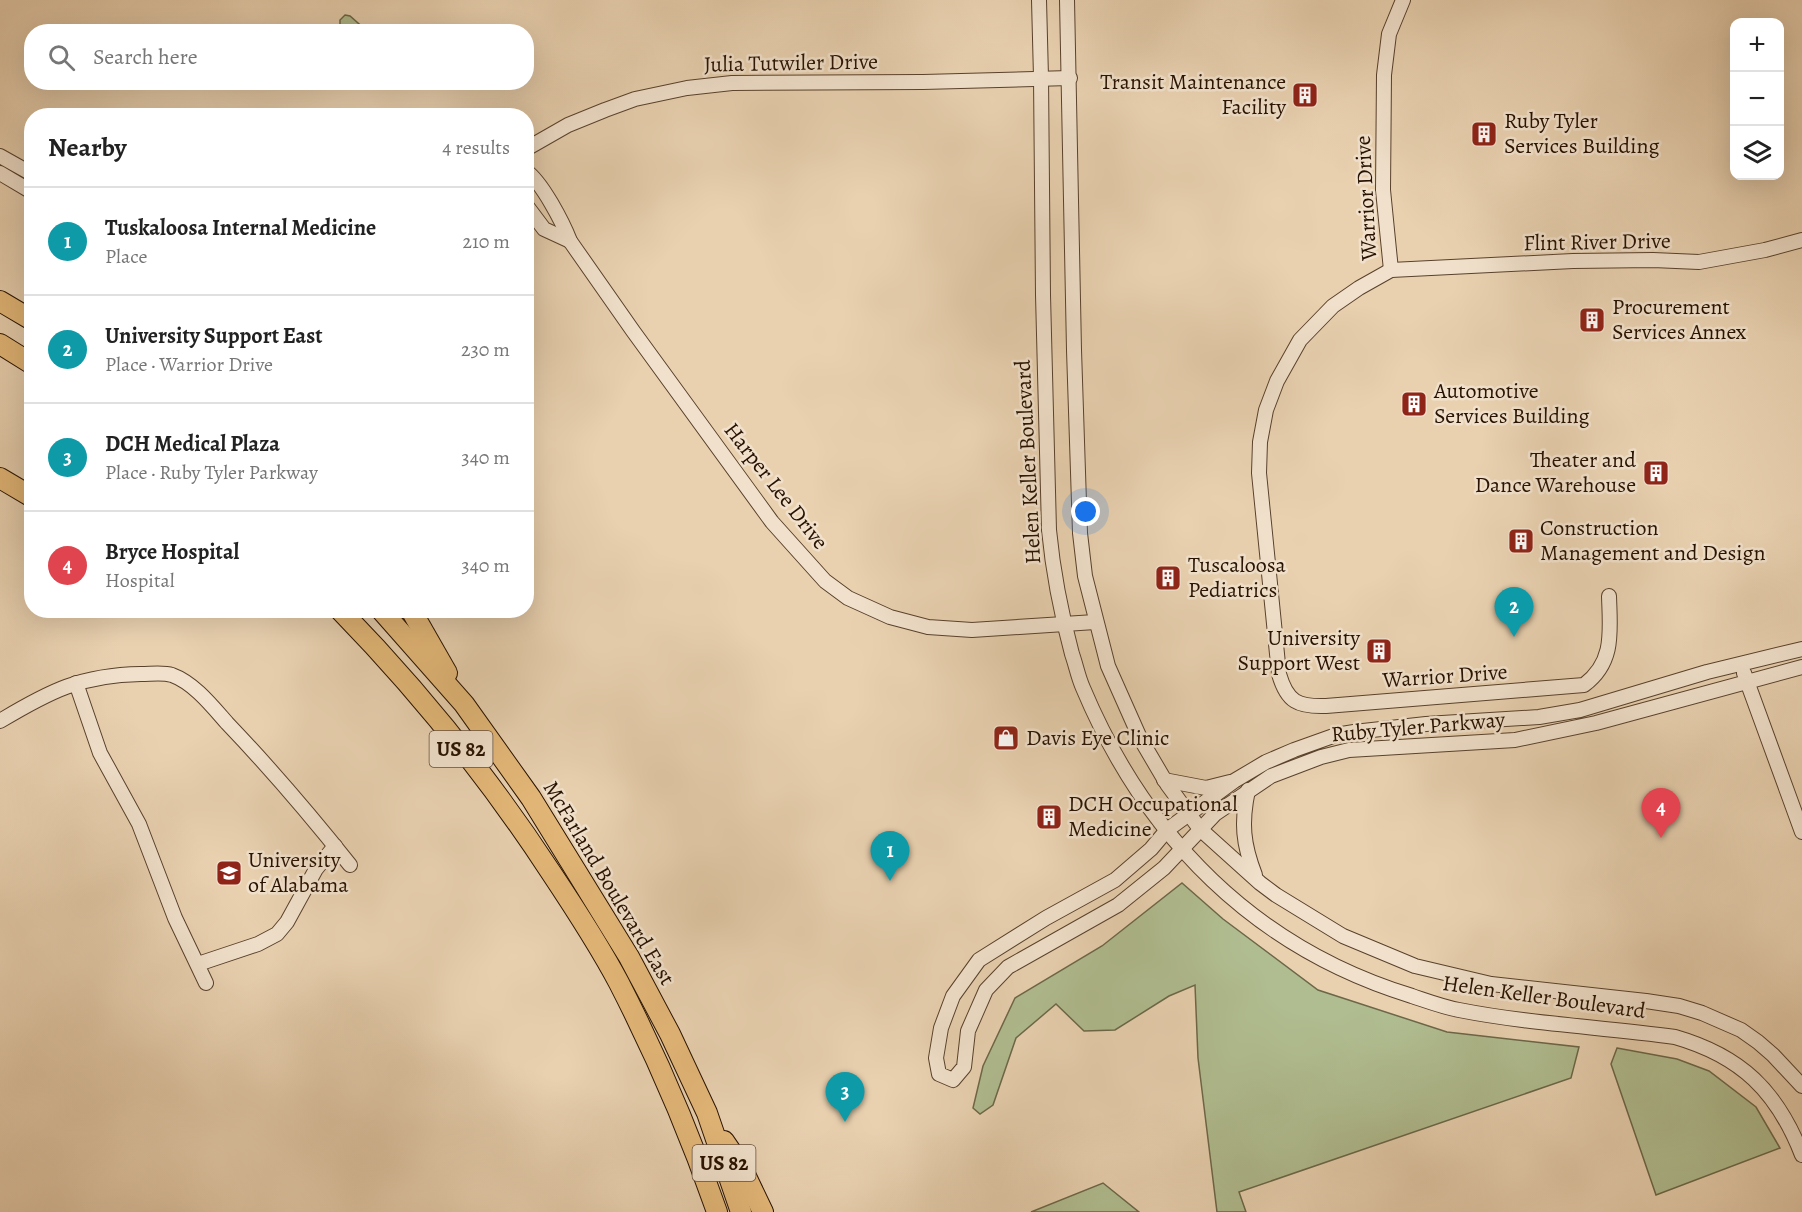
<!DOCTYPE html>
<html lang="en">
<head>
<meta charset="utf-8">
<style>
	:root { --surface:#fff; --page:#f6f6f6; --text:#222; --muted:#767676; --line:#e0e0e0; --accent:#2563eb }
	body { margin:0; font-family:Alegreya,serif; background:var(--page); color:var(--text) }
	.controls { position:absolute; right:18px; top:18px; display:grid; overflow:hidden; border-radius:12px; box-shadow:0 6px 24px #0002 }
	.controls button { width:54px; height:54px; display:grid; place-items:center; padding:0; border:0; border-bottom:2px solid var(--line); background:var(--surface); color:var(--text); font:30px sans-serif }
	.you { position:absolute; left:1086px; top:512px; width:21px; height:21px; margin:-15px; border:4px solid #fff; border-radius:50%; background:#1a73e8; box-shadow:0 0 0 9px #1a73e833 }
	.badge { display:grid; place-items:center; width:39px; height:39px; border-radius:50%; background:var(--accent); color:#fff; font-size:20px; font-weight:700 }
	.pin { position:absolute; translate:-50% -50px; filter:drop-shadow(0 2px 3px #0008) }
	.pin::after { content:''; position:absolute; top:32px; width:21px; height:18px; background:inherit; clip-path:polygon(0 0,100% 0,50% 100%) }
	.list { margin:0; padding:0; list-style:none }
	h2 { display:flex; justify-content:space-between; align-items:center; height:78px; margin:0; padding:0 24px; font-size:26px }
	h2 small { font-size:20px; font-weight:400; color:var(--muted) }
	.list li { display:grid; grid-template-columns:39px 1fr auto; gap:18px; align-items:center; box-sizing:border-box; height:108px; padding:0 24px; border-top:2px solid var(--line) }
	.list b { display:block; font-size:22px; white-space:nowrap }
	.list p { margin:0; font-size:20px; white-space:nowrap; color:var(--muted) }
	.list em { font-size:20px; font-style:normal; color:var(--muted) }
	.icon { flex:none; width:33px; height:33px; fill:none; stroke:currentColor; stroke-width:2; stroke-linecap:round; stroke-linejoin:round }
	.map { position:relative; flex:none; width:1802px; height:1212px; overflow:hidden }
	.search { position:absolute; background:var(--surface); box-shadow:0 6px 24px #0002; left:24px; top:24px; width:510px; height:66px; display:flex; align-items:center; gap:15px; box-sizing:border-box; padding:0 21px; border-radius:24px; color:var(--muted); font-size:22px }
	.panel { position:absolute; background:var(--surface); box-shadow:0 6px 24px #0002; left:24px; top:108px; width:510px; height:510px; border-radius:24px }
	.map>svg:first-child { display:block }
	.green { fill:#b0bd90; stroke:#6c6748; stroke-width:1.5 }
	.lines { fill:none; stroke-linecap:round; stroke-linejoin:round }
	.minor-casing { stroke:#58412c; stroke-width:16 }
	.highway-casing { stroke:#271100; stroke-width:22 }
	.minor { stroke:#f1e1cc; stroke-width:14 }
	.highway { stroke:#e4b878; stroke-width:20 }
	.labels { text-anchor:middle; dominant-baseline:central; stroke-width:5; stroke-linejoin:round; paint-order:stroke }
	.shield { fill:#f1e1cc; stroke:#644f3d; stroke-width:1.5 }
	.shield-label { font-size:21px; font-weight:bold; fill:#271100 }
	.street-label { font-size:22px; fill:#271100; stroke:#f1e1cc }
	.poi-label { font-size:22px; fill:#271100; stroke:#f1e1cc; text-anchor:start }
</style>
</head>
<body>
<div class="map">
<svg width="1802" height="1212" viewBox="0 0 1802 1212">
	<rect width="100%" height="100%" fill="#e9d1b0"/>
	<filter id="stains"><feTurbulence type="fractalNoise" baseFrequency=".00333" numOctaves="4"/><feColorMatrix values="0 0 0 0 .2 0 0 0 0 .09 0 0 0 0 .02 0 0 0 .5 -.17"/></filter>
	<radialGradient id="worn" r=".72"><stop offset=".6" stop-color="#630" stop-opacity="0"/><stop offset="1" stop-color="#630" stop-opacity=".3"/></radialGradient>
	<g class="green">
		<path d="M345 15 350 16 367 31H340V20Z"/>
		<path d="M1182 883 1223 919 1318 990 1447 1032 1579 1047 1571 1078 1239 1192 1246 1212H1217L1198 1058 1195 985 1169 996 1115 1030 1084 1031 1056 1004 1016 1038 993 1105 980 1114 973 1108 983 1066 1015 998 1102 946Z"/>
		<path d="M1617 1048 1677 1059 1709 1071 1756 1107 1780 1148 1656 1195 1611 1064Z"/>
		<path d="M1103 1183 1139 1212H1031Z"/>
	</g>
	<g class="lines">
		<defs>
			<g id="minor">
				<path d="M1039 0 1041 77 1043 295 1049 530C1053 572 1061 613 1072 654 1076 665 1078 677 1083 688 1146 838 1255 948 1412 996 1427 1001 1443 1007 1459 1010 1530 1024 1603 1027 1675 1037 1741 1056 1777 1091 1802 1155"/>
				<path d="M1067 0 1074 350 1080 533 1085 576 1108 666 1140 738 1167 784 1200 829 1260 883 1276 895 1343 936 1415 966 1491 984 1646 1001 1679 1006 1702 1013 1741 1030 1758 1042 1773 1055 1802 1086"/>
				<path d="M526 149 568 125 605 110 635 99 687 88 732 83 923 82 1070 78"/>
				<path d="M0 156 32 174"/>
				<path d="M526 171C542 182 563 223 570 241L633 331 772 522 825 581 848 598 890 617 928 627 972 630 1095 622"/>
				<path d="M0 173 32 192"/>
				<path d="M526 205 544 229 570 241"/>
				<path d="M1391 270 1383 190 1384 75 1389 34 1403 0"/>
				<path d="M1609 596C1610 631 1615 662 1584 685L1326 706C1298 707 1287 702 1279 674L1259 473 1260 442 1266 410 1277 381 1300 340 1333 306 1359 288 1391 270 1573 261 1653 260 1699 262 1765 250 1802 240"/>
				<path d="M1802 649 1707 672 1580 710 1539 717 1426 724 1354 732 1336 735 1294 750 1266 762 1234 781 1167 830 1151 849 1115 880 1046 918 979 960 953 996 941 1028 936 1058 939 1074 953 1080 964 1067 968 1031 986 990 1008 967 1118 905 1164 868 1215 814 1271 776 1321 757 1349 750 1515 740 1596 723 1802 667"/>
				<path d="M1744 673 1802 832"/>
				<path d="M76 683 100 753 139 824 175 918 206 983"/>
				<path d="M0 721C50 691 81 675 141 674 151 674 163 672 172 675 194 683 212 706 227 723 270 768 311 816 350 865"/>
				<path d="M1164 780 1206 788 1230 782"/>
				<path d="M1248 790C1241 823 1243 844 1255 875"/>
				<path d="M198 964 258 944 277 934 287 922 316 869 335 846"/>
			</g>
			<g id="highway">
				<path d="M0 301 32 320"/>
				<path d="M0 344 32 364"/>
				<path d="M0 478 32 497"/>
				<path d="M340 610C418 690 489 778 550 871 574 907 599 945 619 983 657 1057 690 1134 717 1212"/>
				<path d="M381 610 464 704 531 798 629 957 670 1034 707 1113 741 1212"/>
				<path d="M411 610 447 673"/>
				<path d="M724 1141 741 1166 763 1212"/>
			</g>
		</defs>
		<use href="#minor" class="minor-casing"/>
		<use href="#highway" class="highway-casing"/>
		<use href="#minor" class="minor"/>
		<use href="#highway" class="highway"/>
	</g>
	<defs>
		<symbol id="building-square" viewBox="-11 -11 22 22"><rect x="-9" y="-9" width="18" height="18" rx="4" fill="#8f2418" stroke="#f1e1cc"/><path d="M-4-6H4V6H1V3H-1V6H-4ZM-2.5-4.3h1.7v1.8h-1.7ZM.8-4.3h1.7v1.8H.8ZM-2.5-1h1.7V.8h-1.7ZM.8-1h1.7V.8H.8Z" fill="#fff"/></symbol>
		<symbol id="shop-square" viewBox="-11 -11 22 22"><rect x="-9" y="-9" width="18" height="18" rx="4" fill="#8f2418" stroke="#f1e1cc"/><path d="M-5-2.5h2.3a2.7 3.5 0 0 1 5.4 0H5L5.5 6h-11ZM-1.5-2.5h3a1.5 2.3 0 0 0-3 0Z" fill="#fff"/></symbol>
		<symbol id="university-square" viewBox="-11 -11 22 22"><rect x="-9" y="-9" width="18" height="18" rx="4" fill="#8f2418" stroke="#f1e1cc"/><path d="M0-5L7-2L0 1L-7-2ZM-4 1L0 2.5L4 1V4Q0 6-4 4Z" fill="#fff"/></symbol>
	</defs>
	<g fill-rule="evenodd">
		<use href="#building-square" x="1290" y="80" width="30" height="30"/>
		<use href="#building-square" x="1469" y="119" width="30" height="30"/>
		<use href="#building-square" x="1577" y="305" width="30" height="30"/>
		<use href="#building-square" x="1399" y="389" width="30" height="30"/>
		<use href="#building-square" x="1641" y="458" width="30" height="30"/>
		<use href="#building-square" x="1506" y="526" width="30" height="30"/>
		<use href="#building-square" x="1153" y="563" width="30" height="30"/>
		<use href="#building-square" x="1364" y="636" width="30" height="30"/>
		<use href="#shop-square" x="991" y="723" width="30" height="30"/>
		<use href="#building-square" x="1034" y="802" width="30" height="30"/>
		<use href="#university-square" x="214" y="858" width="30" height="30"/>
	</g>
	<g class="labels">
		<g class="shield">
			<rect x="429.5" y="731" width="63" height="36" rx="4.5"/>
			<rect x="692.5" y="1145" width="63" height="36" rx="4.5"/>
		</g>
		<g class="shield-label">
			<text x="461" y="749">US 82</text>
			<text x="724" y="1163">US 82</text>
		</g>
		<g class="street-label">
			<text transform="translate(791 63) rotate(-1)">Julia Tutwiler Drive</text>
			<text transform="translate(1366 198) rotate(-93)">Warrior Drive</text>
			<text transform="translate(1597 242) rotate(-1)">Flint River Drive</text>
			<text transform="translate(1028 462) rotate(-93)">Helen Keller Boulevard</text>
			<text transform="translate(776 486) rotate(52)">Harper Lee Drive</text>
			<text transform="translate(1445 676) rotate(-4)">Warrior Drive</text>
			<text transform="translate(1418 727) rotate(-5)">Ruby Tyler Parkway</text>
			<text transform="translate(609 883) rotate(59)">McFarland Boulevard East</text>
			<text transform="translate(1544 997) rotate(8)">Helen Keller Boulevard</text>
		</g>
		<g class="poi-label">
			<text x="1286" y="82" text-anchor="end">Transit Maintenance<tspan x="1286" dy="25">Facility</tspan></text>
			<text x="1504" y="121">Ruby Tyler<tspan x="1504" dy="25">Services Building</tspan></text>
			<text x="1612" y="307">Procurement<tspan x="1612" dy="25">Services Annex</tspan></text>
			<text x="1434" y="391">Automotive<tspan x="1434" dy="25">Services Building</tspan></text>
			<text x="1636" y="460" text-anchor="end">Theater and<tspan x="1636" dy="25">Dance Warehouse</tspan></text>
			<text x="1540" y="528">Construction<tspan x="1540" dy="25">Management and Design</tspan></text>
			<text x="1188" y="565">Tuscaloosa<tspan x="1188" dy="25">Pediatrics</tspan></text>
			<text x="1360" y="638" text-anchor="end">University<tspan x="1360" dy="25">Support West</tspan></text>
			<text x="1026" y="738">Davis Eye Clinic</text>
			<text x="1068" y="804">DCH Occupational<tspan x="1068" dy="25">Medicine</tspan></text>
			<text x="248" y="860">University<tspan x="248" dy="25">of Alabama</tspan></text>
		</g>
	</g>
	<rect width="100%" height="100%" filter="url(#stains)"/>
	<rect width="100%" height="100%" fill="url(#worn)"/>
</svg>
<div class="controls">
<button>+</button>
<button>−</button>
<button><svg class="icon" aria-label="layers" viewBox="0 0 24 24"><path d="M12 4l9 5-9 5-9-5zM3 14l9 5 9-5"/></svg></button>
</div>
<div class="you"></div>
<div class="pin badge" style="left:890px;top:881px;background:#0f9aa8">1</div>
<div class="pin badge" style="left:1514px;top:637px;background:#0f9aa8">2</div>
<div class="pin badge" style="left:845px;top:1122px;background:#0f9aa8">3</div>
<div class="pin badge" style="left:1661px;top:838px;background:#e0444e">4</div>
<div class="search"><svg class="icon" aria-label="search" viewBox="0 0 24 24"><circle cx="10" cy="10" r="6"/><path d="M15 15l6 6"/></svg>Search here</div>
<section class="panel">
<h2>Nearby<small>4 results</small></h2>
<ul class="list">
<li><span class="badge" style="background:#0f9aa8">1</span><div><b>Tuskaloosa Internal Medicine</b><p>Place</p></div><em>210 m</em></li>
<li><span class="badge" style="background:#0f9aa8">2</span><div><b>University Support East</b><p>Place · Warrior Drive</p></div><em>230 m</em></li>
<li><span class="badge" style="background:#0f9aa8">3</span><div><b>DCH Medical Plaza</b><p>Place · Ruby Tyler Parkway</p></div><em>340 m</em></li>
<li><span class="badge" style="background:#e0444e">4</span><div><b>Bryce Hospital</b><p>Hospital</p></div><em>340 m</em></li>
</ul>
</section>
</div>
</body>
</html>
